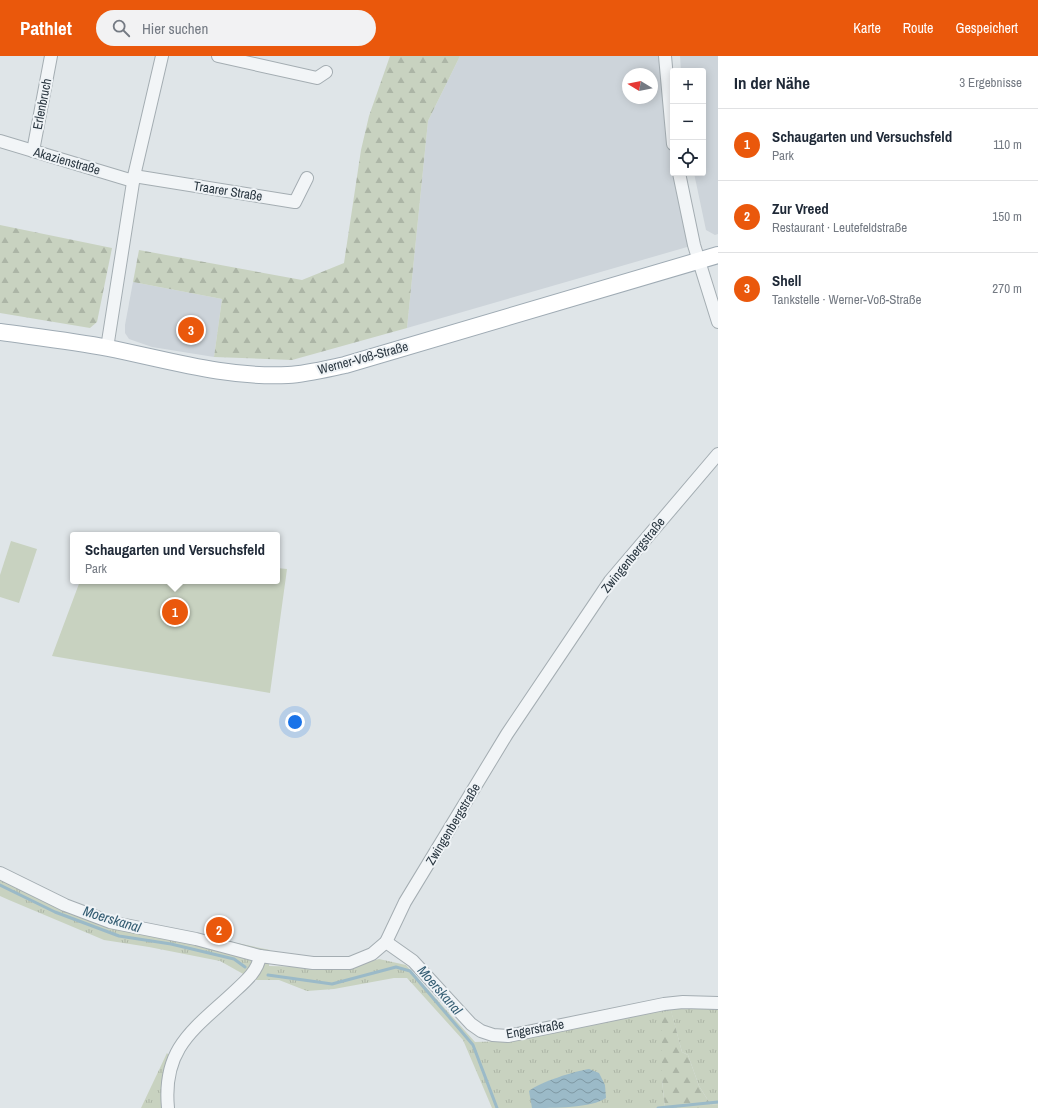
<!DOCTYPE html>
<html lang="de">
<head>
<meta charset="utf-8">
<style>
	:root { --surface:#fff; --page:#f2f2f3; --text:#1f2937; --muted:#747a83; --line:#e0e1e3; --accent:#ea580c }
	body { margin:0; font-family:"Archivo Narrow",sans-serif; background:var(--page); color:var(--text) }
	.controls { position:absolute; right:12px; top:12px; display:grid; overflow:hidden; border-radius:4px; box-shadow:0 2px 10px #0003 }
	.controls button { width:36px; height:36px; display:grid; place-items:center; padding:0; border:0; border-bottom:1px solid var(--line); background:var(--surface); color:var(--text); font:20px sans-serif }
	.compass { position:absolute; left:622px; top:12px; width:36px; height:36px; border-radius:50%; background:var(--surface); box-shadow:0 2px 10px #0003; rotate:280deg }
	.you { position:absolute; left:295px; top:666px; width:14px; height:14px; margin:-10px; border:3px solid #fff; border-radius:50%; background:#1a73e8; box-shadow:0 0 0 6px #1a73e833 }
	.badge { display:grid; place-items:center; width:26px; height:26px; border-radius:50%; background:var(--accent); color:#fff; font-size:13px; font-weight:700 }
	.pin { position:absolute; translate:-50% -50%; border:2px solid #fff; box-shadow:0 1px 4px #0006 }
	.popup { position:absolute; left:70px; top:476px; width:210px; height:52px; box-sizing:border-box; display:grid; place-content:center; border-radius:4px; background:var(--surface); filter:drop-shadow(0 1px 3px #0005); font-size:13px; white-space:nowrap; color:var(--muted) }
	.popup b { font-size:15px; color:var(--text) }
	.popup::after { content:''; position:absolute; left:50%; top:100%; margin-left:-8px; border:8px solid transparent; border-top-color:var(--surface) }
	.list { margin:0; padding:0; list-style:none }
	h2 { display:flex; justify-content:space-between; align-items:center; height:52px; margin:0; padding:0 16px; font-size:17px }
	h2 small { font-size:13px; font-weight:400; color:var(--muted) }
	.list li { display:grid; grid-template-columns:26px 1fr auto; gap:12px; align-items:center; box-sizing:border-box; height:72px; padding:0 16px; border-top:1px solid var(--line) }
	.list b { display:block; font-size:15px; white-space:nowrap }
	.list p { margin:0; font-size:13px; white-space:nowrap; color:var(--muted) }
	.list em { font-size:13px; font-style:normal; color:var(--muted) }
	.icon { flex:none; width:22px; height:22px; fill:none; stroke:currentColor; stroke-width:2; stroke-linecap:round; stroke-linejoin:round }
	.map { position:relative; flex:none; width:718px; height:1052px; overflow:hidden }
	header { display:flex; align-items:center; gap:24px; box-sizing:border-box; height:56px; padding:0 20px; background:var(--accent); color:#fff }
	header strong { font-size:19px }
	nav { display:flex; gap:22px; margin-inline-start:auto; font-size:14px }
	.search { width:280px; height:36px; background:var(--page); display:flex; align-items:center; gap:10px; box-sizing:border-box; padding:0 14px; border-radius:22px; color:var(--muted); font-size:15px }
	main { display:flex }
	aside { flex:1; background:var(--surface) }
	.map>svg:first-child { display:block }
	.built { fill:#cdd4da; fill-rule:evenodd }
	.grass { fill:url(#grass-tufts) }
	.forest { fill:url(#forest-firs) }
	.garden { fill:#c8d2c0 }
	.water { fill:url(#water-waves) }
	.lines { fill:none; stroke-linecap:round; stroke-linejoin:round }
	.stream { stroke:#9bbac8; stroke-width:3 }
	.minor-casing { stroke:#a4adb2; stroke-width:14 }
	.major-casing { stroke:#9fabb4; stroke-width:18 }
	.minor { stroke:#f2f5f7; stroke-width:12 }
	.major { stroke:#fff; stroke-width:16 }
	.labels { text-anchor:middle; dominant-baseline:central; stroke-width:4; stroke-linejoin:round; paint-order:stroke }
	.street-label { font-size:13px; fill:#28353f; stroke:#eff3f6 }
	.water-label { font-size:14px; font-style:italic; fill:#335c72; stroke:#eff3f6 }
</style>
</head>
<body>
<header>
<strong>Pathlet</strong>
<div class="search"><svg class="icon" aria-label="search" viewBox="0 0 24 24"><circle cx="10" cy="10" r="6"/><path d="M15 15l6 6"/></svg>Hier suchen</div>
<nav><a>Karte</a><a>Route</a><a>Gespeichert</a></nav>
</header>
<main>
<div class="map">
<svg width="718" height="1052" viewBox="0 0 718 1052">
	<defs>
		<pattern id="grass-tufts" width="24" height="20" patternUnits="userSpaceOnUse"><rect width="24" height="20" fill="#c8d2c0"/><path d="M3 7l-1-3M5 7V3M7 7l1-3M15 17l-1-3M17 17v-4M19 17l1-3" fill="none" stroke="#acb5a6"/></pattern>
		<pattern id="forest-firs" width="22" height="20" patternUnits="userSpaceOnUse"><rect width="22" height="20" fill="#c8d2c0"/><path d="M5 1l3.5 6h-7zM16 11l3.5 6h-7z" fill="#acb5a6"/></pattern>
		<pattern id="water-waves" width="16" height="10" patternUnits="userSpaceOnUse"><rect width="16" height="10" fill="#9bbac8"/><path d="M0 5q4-4 8 0t8 0" fill="none" stroke="#7e98a4"/></pattern>
	</defs>
	<rect width="100%" height="100%" fill="#dfe5e8"/>
	<g class="built">
		<path d="M460 0H665L673 88V117H679L694 189 407 272 428 65ZM628 18H652V42H628Z"/>
		<path d="M680 0H718V178L715 179 706 174 694 117H703V15H681Z"/>
		<path d="M133 226 222 243 214 301 152 291 129 283 125 277V269Z"/>
	</g>
	<g class="grass">
		<path d="M0 813 99 858 270 894 269 910 349 912 379 903 406 909 475 986 507 985 671 952 718 951V1048L711 1049 699 1030 688 999 682 996 671 955 662 957V1024L665 1052H492L463 984 407 922H394L334 933 307 935 279 924H254L220 905 149 891 104 884 9 844 0 840Z"/>
		<path d="M167 997 175 1007 172 1052H141Z"/>
	</g>
	<g class="forest">
		<path d="M390 0H460L428 65 407 272 292 304 214 301 222 243 133 226 139 194 302 224 344 207 361 94 369 60Z"/>
		<path d="M0 169 112 192 97 266 90 272 0 257Z"/>
		<path d="M671 954 682 996 688 999 699 1030 711 1049 718 1048V1052H665L662 1024V957Z"/>
	</g>
	<g class="garden">
		<path d="M11 485 37 493 19 547 0 541V519Z"/>
		<path d="M277 512 287 513 270 637 52 600 80 525H277Z"/>
	</g>
	<path class="water" d="M589 1013 599 1017 605 1029 606 1042C592 1052 553 1052 532 1052L529 1035C540 1026 575 1015 589 1013Z"/>
	<g class="lines">
		<g class="stream">
			<path d="M0 829 55 856 119 880 171 888 234 903 245 911"/>
			<path d="M268 919 332 928 396 911 410 915 473 989 497 1052"/>
			<path d="M658 1052 718 1046"/>
		</g>
		<defs>
			<g id="minor">
				<path d="M218 0 317 22 326 16"/>
				<path d="M665 0 673 88"/>
				<path d="M0 85 133 125"/>
				<path d="M33 95 51 0"/>
				<path d="M679 117 694 189 718 266"/>
				<path d="M134 120 295 146 307 122"/>
				<path d="M107 292 134 120 162 0"/>
				<path d="M0 817 65 849 110 866 196 883 260 900 313 907H350L372 898 386 886 405 846 507 678 610 525 718 398"/>
				<path d="M386 886 413 905 471 968 481 975 493 979 508 980 664 948 683 946 718 947"/>
				<path d="M168 1052C162 990 196 972 236 934 247 924 258 914 260 900"/>
			</g>
			<path id="major" d="M0 276C36 281 73 285 108 292 168 304 226 322 288 319 307 318 326 313 345 309L718 199"/>
		</defs>
		<use href="#minor" class="minor-casing"/>
		<use href="#major" class="major-casing"/>
		<use href="#minor" class="minor"/>
		<use href="#major" class="major"/>
	</g>
	<g class="labels">
		<g class="street-label">
			<text transform="translate(42 48) rotate(-79)">Erlenbruch</text>
			<text transform="translate(67 105) rotate(16)">Akazienstraße</text>
			<text transform="translate(228 135) rotate(9)">Traarer Straße</text>
			<text transform="translate(363 302) rotate(-15)">Werner-Voß-Straße</text>
			<text transform="translate(633 499) rotate(-51)">Zwingenbergstraße</text>
			<text transform="translate(453 768) rotate(-59)">Zwingenbergstraße</text>
			<text transform="translate(535 973) rotate(-10)">Engerstraße</text>
		</g>
		<g class="water-label">
			<text transform="translate(112 863) rotate(17)">Moerskanal</text>
			<text transform="translate(440 934) rotate(49)">Moerskanal</text>
		</g>
	</g>
</svg>
<div class="controls">
<button>+</button>
<button>−</button>
<button><svg class="icon" aria-label="locate" viewBox="0 0 24 24"><circle cx="12" cy="12" r="6"/><path d="M12 2v4M12 18v4M2 12h4M18 12h4"/></svg></button>
</div>
<svg class="compass" viewBox="-18 -18 36 36"><path d="M0-13l5 13h-10z" fill="#e53935"/><path d="M0 13l5-13h-10z" fill="#747a83"/></svg>
<div class="you"></div>
<div class="pin badge" style="left:175px;top:556px">1</div>
<div class="popup"><b>Schaugarten und Versuchsfeld</b>Park</div>
<div class="pin badge" style="left:219px;top:874px">2</div>
<div class="pin badge" style="left:191px;top:274px">3</div>
</div>
<aside>
<h2>In der Nähe<small>3 Ergebnisse</small></h2>
<ul class="list">
<li><span class="badge">1</span><div><b>Schaugarten und Versuchsfeld</b><p>Park</p></div><em>110 m</em></li>
<li><span class="badge">2</span><div><b>Zur Vreed</b><p>Restaurant · Leutefeldstraße</p></div><em>150 m</em></li>
<li><span class="badge">3</span><div><b>Shell</b><p>Tankstelle · Werner-Voß-Straße</p></div><em>270 m</em></li>
</ul>
</aside>
</main>
</body>
</html>
